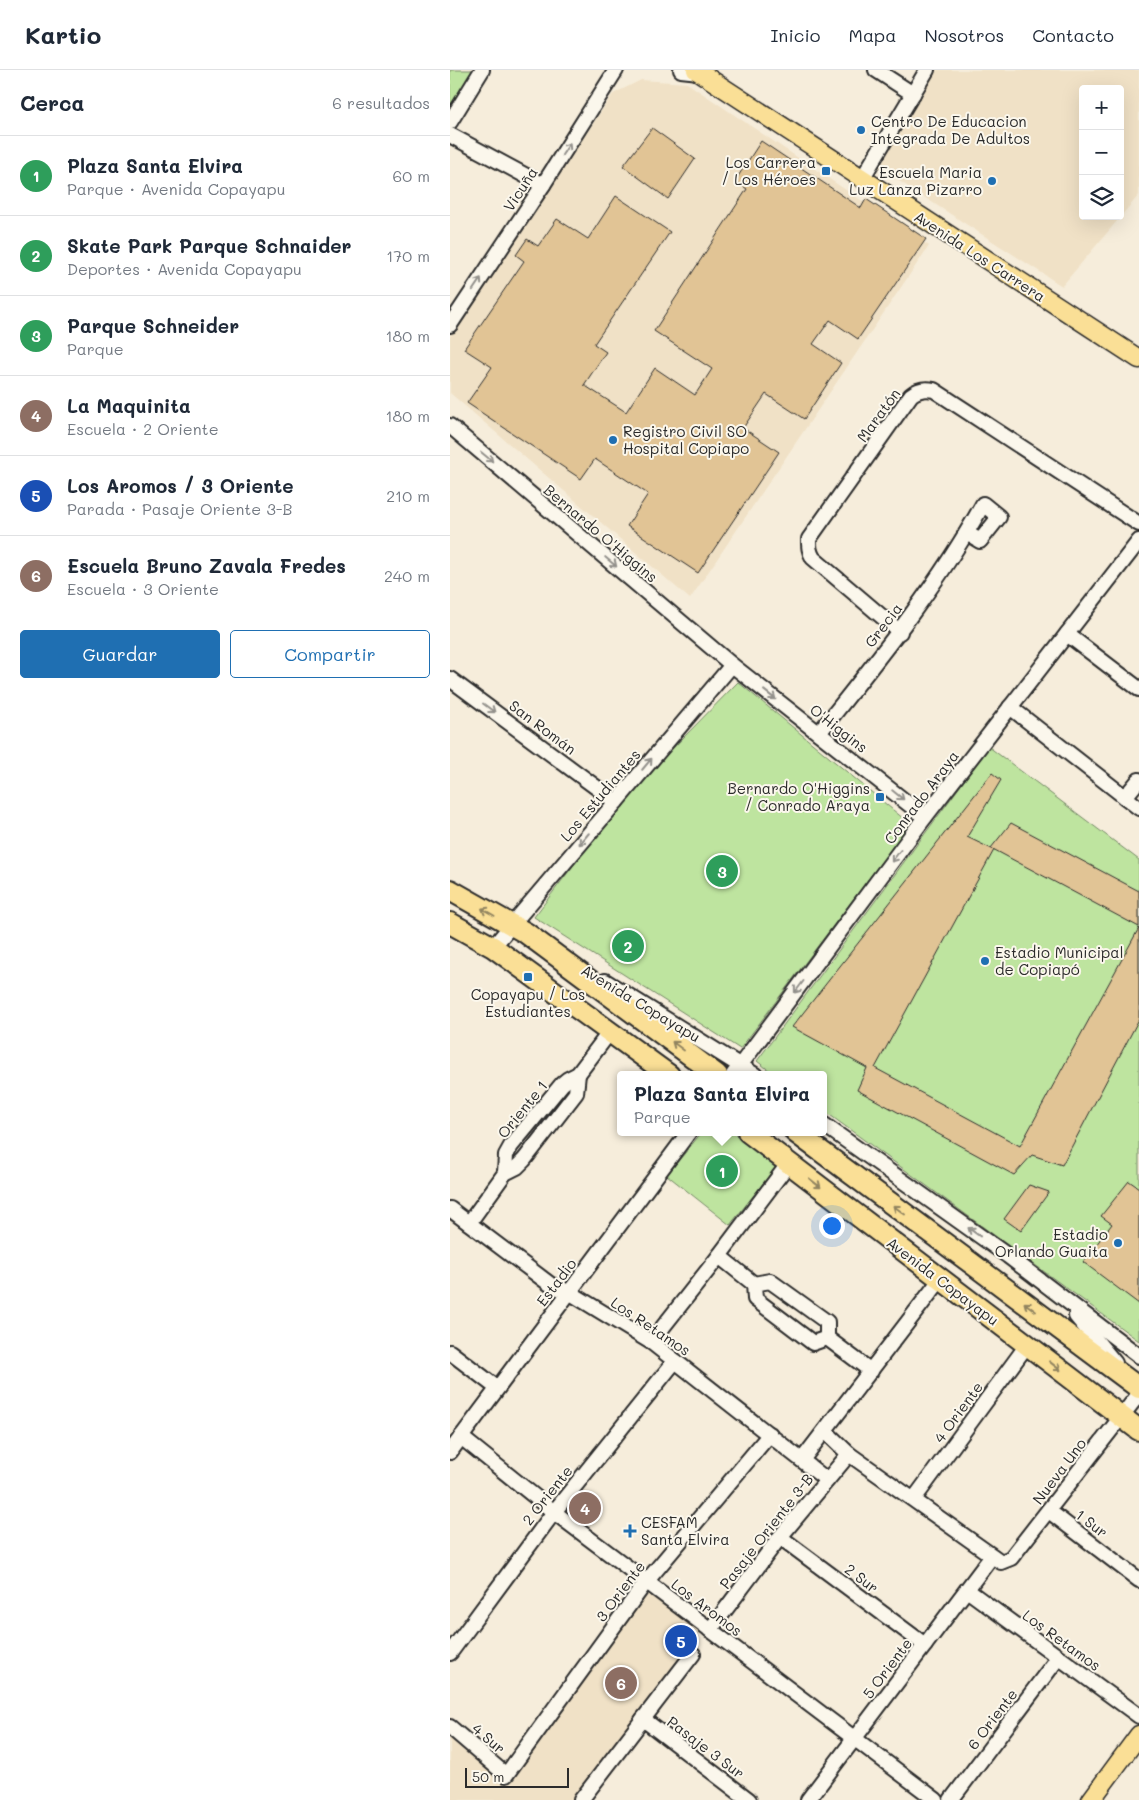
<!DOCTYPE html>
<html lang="es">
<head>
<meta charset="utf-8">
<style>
	:root { --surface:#fff; --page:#f6f6f7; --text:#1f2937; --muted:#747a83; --line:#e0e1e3; --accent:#1f6fb2 }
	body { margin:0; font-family:Mali,sans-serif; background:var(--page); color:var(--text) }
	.controls { position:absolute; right:15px; top:15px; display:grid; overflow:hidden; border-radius:5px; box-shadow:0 5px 20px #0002 }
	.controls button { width:45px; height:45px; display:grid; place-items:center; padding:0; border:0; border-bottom:1px solid var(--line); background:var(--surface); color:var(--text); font:25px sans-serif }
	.scale { position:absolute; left:15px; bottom:12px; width:104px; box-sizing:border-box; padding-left:5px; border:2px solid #2b2b2b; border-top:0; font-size:14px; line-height:18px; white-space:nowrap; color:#2b2b2b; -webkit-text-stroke:4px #fbf7ec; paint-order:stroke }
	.you { position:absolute; left:381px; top:1155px; width:18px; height:18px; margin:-12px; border:4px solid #fff; border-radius:50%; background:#1a73e8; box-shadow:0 0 0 8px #1a73e833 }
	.badge { display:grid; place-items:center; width:32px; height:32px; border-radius:50%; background:var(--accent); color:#fff; font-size:16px; font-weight:700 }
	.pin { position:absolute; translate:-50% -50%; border:2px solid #fff; box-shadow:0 1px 5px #0006 }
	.popup { position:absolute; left:167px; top:1001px; width:210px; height:65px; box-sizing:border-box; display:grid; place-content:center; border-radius:5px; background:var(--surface); filter:drop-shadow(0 1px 4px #0005); font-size:16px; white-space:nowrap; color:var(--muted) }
	.popup b { font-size:19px; color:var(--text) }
	.popup::after { content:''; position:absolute; left:50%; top:100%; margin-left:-10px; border:10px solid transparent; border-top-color:var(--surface) }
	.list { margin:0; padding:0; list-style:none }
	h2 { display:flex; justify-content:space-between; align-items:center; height:65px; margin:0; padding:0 20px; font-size:21px }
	h2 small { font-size:16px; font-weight:400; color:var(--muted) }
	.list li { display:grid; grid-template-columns:32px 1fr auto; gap:15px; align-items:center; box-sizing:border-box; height:80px; padding:0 20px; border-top:1px solid var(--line) }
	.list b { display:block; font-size:19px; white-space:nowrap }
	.list p { margin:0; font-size:16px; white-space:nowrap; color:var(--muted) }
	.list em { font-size:16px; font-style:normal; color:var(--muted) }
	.actions { display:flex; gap:10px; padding:15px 20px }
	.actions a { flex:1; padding:11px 0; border:1px solid var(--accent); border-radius:5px; text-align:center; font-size:18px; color:var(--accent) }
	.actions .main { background:var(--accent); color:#fff }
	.icon { flex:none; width:28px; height:28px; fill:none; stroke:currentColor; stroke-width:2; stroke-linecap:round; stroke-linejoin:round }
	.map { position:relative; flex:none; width:689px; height:1730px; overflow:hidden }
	header { display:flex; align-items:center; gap:30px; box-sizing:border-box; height:70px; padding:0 25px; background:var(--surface); border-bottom:1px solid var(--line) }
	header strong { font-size:24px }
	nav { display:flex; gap:28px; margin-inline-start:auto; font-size:18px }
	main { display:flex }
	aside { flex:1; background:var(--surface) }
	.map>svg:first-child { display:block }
	.built { fill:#f0e1c6; fill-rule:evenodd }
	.green { fill:#bee49f; stroke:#748865 }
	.building { fill:#e1c495; stroke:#2b2b2b }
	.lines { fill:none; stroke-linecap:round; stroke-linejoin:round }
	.minor-casing { stroke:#2b2b2b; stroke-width:18 }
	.major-casing { stroke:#2b2b2b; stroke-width:21 }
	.highway-casing { stroke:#2b2b2b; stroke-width:24 }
	.minor { stroke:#fbf7ec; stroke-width:14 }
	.major { stroke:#fadf96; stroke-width:18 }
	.highway { stroke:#fadf96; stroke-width:20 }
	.oneway { stroke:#93918c }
	.oneway2 { stroke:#928560 }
	.poi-dot { fill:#1f6fb2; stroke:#fbf7ec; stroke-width:2 }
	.labels { text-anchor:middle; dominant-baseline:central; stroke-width:4; stroke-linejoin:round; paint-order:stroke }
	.poi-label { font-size:15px; fill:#2b2b2b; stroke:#fbf7ec; text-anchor:start }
	.street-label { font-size:15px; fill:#2b2b2b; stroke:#fbf7ec }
</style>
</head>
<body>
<header>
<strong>Kartio</strong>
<nav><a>Inicio</a><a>Mapa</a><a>Nosotros</a><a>Contacto</a></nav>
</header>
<main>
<aside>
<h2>Cerca<small>6 resultados</small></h2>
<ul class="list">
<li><span class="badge" style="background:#2e9e5b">1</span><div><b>Plaza Santa Elvira</b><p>Parque · Avenida Copayapu</p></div><em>60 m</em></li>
<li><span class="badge" style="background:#2e9e5b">2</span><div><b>Skate Park Parque Schnaider</b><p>Deportes · Avenida Copayapu</p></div><em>170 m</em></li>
<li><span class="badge" style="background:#2e9e5b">3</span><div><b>Parque Schneider</b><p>Parque</p></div><em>180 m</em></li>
<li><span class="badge" style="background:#8d6e63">4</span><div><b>La Maquinita</b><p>Escuela · 2 Oriente</p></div><em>180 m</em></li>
<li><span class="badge" style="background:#1a4fb4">5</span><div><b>Los Aromos / 3 Oriente</b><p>Parada · Pasaje Oriente 3-B</p></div><em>210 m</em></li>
<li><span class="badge" style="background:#8d6e63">6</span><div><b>Escuela Bruno Zavala Fredes</b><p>Escuela · 3 Oriente</p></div><em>240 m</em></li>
</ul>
<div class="actions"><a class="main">Guardar</a><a>Compartir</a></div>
</aside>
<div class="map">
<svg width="689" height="1730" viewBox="0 0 689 1730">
	<rect width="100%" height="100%" fill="#f6eddb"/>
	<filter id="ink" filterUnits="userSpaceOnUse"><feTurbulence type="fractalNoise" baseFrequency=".02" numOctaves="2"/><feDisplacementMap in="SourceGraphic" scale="10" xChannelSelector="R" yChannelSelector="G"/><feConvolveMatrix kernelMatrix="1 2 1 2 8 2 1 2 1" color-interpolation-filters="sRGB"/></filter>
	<g filter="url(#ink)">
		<g class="built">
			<path d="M486 0H689V125L612 216 429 98ZM633 19H670V146H633Z"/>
			<path d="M191 10 237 13 479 176 240 529 0 323V266L163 24Z"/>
			<path d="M196 1521 251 1562 124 1730H0V1665L59 1714Z"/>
		</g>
		<g class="green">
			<path d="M0 0H27L0 44Z"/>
			<path d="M288 612 460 754 290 979 84 847 177 725Z"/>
			<path d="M539 677 689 790V1271L373 1040V1005H325L307 991Z"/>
			<path d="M252 1062H282L326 1097 280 1155 217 1105Z"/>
		</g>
		<g class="building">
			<path d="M202 58 245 89 218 129 173 96Z"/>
			<path d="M311 71 411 138 416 129 476 169 408 269 380 250 363 274 391 293 354 349 316 324 293 358 329 382 248 503 177 456 198 424 145 389 131 409 17 333 42 297 14 279 74 191 66 185 77 169 88 176 107 149 138 169 166 126 220 162 144 274 156 282 134 315 176 342 205 298 245 325 262 299 204 261 297 119 285 111Z"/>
			<path d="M542 703 551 710 517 767 544 780 425 998 570 1076 689 858V949L612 1095 582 1085 564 1105 407 1020 417 998 342 957Z"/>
			<path d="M561 753 689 821V857L541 778Z"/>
			<path d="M679 1111 689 1118V1234L633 1192 662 1154 651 1146Z"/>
			<path d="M579 1115 599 1122 571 1161 554 1149Z"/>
		</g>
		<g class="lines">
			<defs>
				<g id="minor">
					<path d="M231 0 249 2 250 0"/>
					<path d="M426 0 463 24"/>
					<path d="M0 52 32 0"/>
					<path d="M0 65 93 115"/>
					<path d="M412 109 477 0"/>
					<path d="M0 255 93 115 166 0"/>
					<path d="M0 356 282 595 475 747"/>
					<path d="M450 562 363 488C359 481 359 477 359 469L461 325C468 319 475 318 484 320L689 454"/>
					<path d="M617 564 689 619"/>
					<path d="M0 609 166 732"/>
					<path d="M560 637 689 738"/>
					<path d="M369 663C428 589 487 517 533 434L549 447 530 471 517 463"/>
					<path d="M675 727 689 710"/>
					<path d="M43 877 282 595"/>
					<path d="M155 911 305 1005"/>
					<path d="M283 1005 475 747 689 471"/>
					<path d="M373 1054 558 1186 689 1286"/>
					<path d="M55 1103 56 1085 61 1076 112 1014 118 1009 128 1004 159 963"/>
					<path d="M0 1139 101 1215 119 1222 201 1272 377 1410"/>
					<path d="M19 1153 55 1103 67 1097 74 1090 126 1023 128 1004"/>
					<path d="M269 1186 304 1214"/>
					<path d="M320 1211 377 1252V1268L363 1273 305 1229 304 1214Z"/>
					<path d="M626 1246 665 1293"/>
					<path d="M377 1268 421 1301"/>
					<path d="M201 1272 269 1186 339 1093"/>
					<path d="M0 1282 47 1318"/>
					<path d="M375 1361 399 1384 551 1492 561 1488 689 1324"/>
					<path d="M11 1367 104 1442 486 1730"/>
					<path d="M0 1382 239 1062"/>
					<path d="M352 1390 490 1210"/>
					<path d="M464 1429 577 1275"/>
					<path d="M599 1441 689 1510"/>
					<path d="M330 1467 475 1575"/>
					<path d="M517 1520 689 1646"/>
					<path d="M260 1560 330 1467 399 1384"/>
					<path d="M0 1583 104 1442 225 1291"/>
					<path d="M193 1649 299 1730"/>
					<path d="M0 1657 56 1705 196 1512 320 1364"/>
					<path d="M131 1730 243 1584"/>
					<path d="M358 1730 542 1486"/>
					<path d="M501 1730 608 1588"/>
				</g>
				<g id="major">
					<path d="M246 0 689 289"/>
					<path d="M641 1730 689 1665"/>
				</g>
				<g id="highway">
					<path d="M0 820 76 863 267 1005"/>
					<path d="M0 853 43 877 219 1005"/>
					<path d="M298 1062 689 1360"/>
					<path d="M345 1062 689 1318"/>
				</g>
			</defs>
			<use href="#minor" class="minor-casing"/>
			<use href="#major" class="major-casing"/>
			<use href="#highway" class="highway-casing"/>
			<use href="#minor" class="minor"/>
			<use href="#major" class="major"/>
			<use href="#highway" class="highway"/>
		</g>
		<defs><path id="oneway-shaft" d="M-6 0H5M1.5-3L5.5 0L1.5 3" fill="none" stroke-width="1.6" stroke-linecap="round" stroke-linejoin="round" transform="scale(1.25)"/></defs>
		<g class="oneway">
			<use href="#oneway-shaft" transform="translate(116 79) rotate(-57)"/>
			<use href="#oneway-shaft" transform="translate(27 214) rotate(-56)"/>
			<use href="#oneway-shaft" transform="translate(37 387) rotate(40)"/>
			<use href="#oneway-shaft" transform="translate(161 492) rotate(40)"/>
			<use href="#oneway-shaft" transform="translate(320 625) rotate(38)"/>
			<use href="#oneway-shaft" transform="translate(39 638) rotate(37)"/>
			<use href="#oneway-shaft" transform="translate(197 694) rotate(-50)"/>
			<use href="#oneway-shaft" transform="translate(448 725) rotate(39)"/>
			<use href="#oneway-shaft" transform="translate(134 769) rotate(130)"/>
			<use href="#oneway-shaft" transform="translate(446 786) rotate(127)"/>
			<use href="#oneway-shaft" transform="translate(349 917) rotate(127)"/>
			<use href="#oneway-shaft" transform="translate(524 1162) rotate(-144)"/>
		</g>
		<g class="oneway2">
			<use href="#oneway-shaft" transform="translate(38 842) rotate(-150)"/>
			<use href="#oneway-shaft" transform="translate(228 976) rotate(-143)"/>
			<use href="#oneway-shaft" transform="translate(365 1113) rotate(38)"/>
			<use href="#oneway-shaft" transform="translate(449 1140) rotate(-143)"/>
			<use href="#oneway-shaft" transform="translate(580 1237) rotate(-143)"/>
			<use href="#oneway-shaft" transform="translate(605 1296) rotate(38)"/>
		</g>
	</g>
	<g class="poi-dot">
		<circle cx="411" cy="60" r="5"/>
		<rect x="371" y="96" width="10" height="10" rx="2.5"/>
		<circle cx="542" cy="111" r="5"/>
		<circle cx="163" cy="370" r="5"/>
		<rect x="425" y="722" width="10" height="10" rx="2.5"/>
		<circle cx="535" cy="891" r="5"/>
		<rect x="73" y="902" width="10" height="10" rx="2.5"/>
		<circle cx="668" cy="1173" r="5"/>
		<path d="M177.5 1453.5h5v5h5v5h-5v5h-5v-5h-5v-5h5z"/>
	</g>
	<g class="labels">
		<g class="poi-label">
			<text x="421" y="51">Centro De Educacion<tspan x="421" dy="17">Integrada De Adultos</tspan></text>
			<text x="366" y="92" text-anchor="end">Los Carrera<tspan x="366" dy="17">/ Los Héroes</tspan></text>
			<text x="532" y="102" text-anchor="end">Escuela Maria<tspan x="532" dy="17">Luz Lanza Pizarro</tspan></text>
			<text x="173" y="361">Registro Civil SO<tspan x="173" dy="17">Hospital Copiapo</tspan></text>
			<text x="420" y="718" text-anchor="end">Bernardo O'Higgins<tspan x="420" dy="17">/ Conrado Araya</tspan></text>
			<text x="545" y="882">Estadio Municipal<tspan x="545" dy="17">de Copiapó</tspan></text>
			<text x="78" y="924" text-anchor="middle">Copayapu / Los<tspan x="78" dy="17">Estudiantes</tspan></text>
			<text x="658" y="1164" text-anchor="end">Estadio<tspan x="658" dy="17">Orlando Guaita</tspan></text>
			<text x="191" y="1452">CESFAM<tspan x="191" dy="17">Santa Elvira</tspan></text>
		</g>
		<g class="street-label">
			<text transform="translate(70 119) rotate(-57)">Vicuña</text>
			<text transform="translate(530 186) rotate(33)">Avenida Los Carrera</text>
			<text transform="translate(428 345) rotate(-54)">Maratón</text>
			<text transform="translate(151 463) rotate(40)">Bernardo O'Higgins</text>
			<text transform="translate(433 555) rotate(-53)">Grecia</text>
			<text transform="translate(93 657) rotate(37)">San Román</text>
			<text transform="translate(389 658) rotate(38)">O'Higgins</text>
			<text transform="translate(150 725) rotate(-50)">Los Estudiantes</text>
			<text transform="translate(471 727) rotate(-53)">Conrado Araya</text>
			<text transform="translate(191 933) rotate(31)">Avenida Copayapu</text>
			<text transform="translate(72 1039) rotate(-51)">Oriente 1</text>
			<text transform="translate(493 1211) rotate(37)">Avenida Copayapu</text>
			<text transform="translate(106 1212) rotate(-53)">Estadio</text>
			<text transform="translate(201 1256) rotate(34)">Los Retamos</text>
			<text transform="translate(508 1342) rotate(-54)">4 Oriente</text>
			<text transform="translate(609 1401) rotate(-53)">Nueva Uno</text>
			<text transform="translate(97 1425) rotate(-52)">2 Oriente</text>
			<text transform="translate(642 1453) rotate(37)">1 Sur</text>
			<text transform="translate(316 1461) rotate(-52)">Pasaje Oriente 3-B</text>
			<text transform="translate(412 1508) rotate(37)">2 Sur</text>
			<text transform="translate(170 1521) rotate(-53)">3 Oriente</text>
			<text transform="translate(257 1537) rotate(37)">Los Aromos</text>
			<text transform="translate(612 1570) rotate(36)">Los Retamos</text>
			<text transform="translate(437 1598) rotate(-53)">5 Oriente</text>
			<text transform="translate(542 1649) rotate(-53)">6 Oriente</text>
			<text transform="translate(39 1668) rotate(40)">4 Sur</text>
			<text transform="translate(256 1677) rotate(37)">Pasaje 3 Sur</text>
		</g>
	</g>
</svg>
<div class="controls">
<button>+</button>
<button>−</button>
<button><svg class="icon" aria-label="layers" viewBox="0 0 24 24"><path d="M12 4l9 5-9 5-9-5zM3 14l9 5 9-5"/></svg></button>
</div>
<div class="scale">50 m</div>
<div class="you"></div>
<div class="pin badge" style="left:272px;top:1101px;background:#2e9e5b">1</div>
<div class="popup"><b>Plaza Santa Elvira</b>Parque</div>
<div class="pin badge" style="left:178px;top:876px;background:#2e9e5b">2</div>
<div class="pin badge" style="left:272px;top:801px;background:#2e9e5b">3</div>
<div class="pin badge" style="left:135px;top:1438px;background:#8d6e63">4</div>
<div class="pin badge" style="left:231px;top:1571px;background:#1a4fb4">5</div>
<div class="pin badge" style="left:171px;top:1613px;background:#8d6e63">6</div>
</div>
</main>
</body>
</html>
